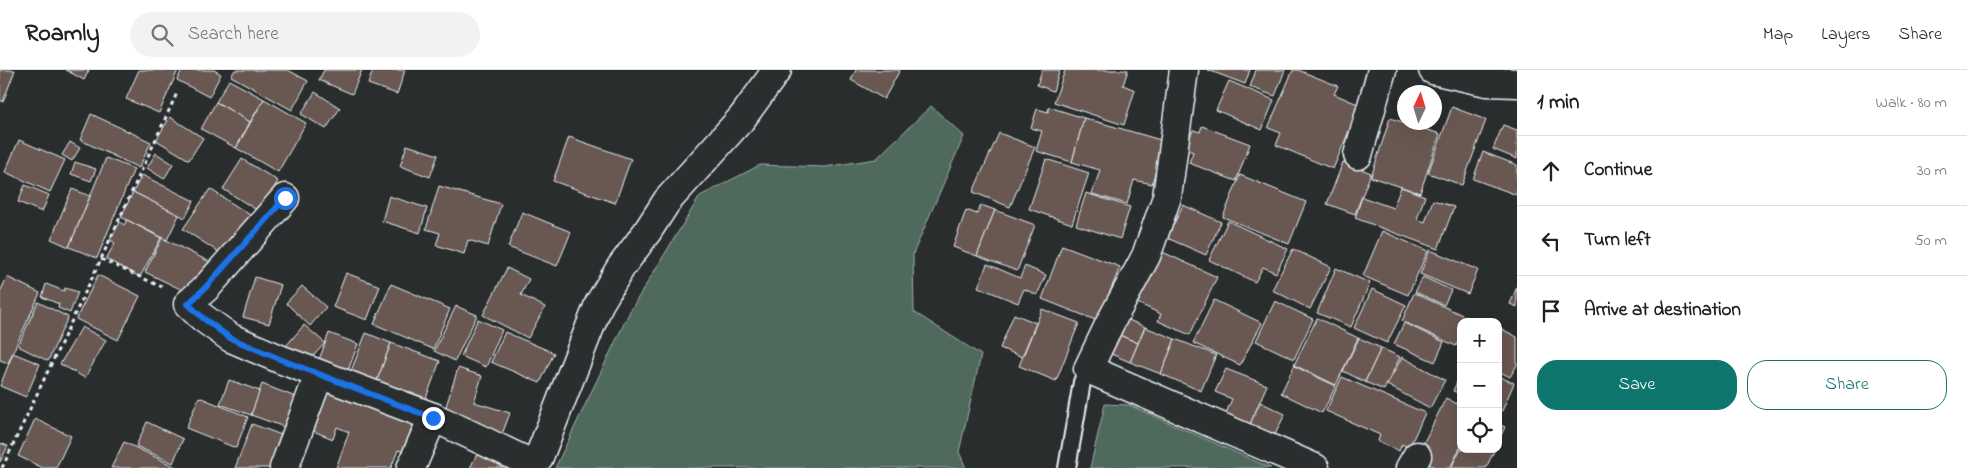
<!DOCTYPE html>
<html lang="en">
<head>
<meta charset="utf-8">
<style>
	:root { --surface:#fff; --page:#f2f2f2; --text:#202124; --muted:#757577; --line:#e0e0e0; --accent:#0f766e }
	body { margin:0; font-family:"Indie Flower",sans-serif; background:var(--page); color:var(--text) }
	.controls { position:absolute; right:15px; bottom:15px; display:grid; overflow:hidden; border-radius:10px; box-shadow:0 5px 20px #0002 }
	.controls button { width:45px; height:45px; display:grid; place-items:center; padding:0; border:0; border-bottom:1px solid var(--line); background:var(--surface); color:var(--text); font:25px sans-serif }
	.compass { position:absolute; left:1397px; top:15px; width:45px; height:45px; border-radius:50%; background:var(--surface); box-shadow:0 5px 20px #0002; rotate:4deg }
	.stop { position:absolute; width:15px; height:15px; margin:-11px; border:4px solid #1a73e8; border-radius:50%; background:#fff }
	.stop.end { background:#1a73e8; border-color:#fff; box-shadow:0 1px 5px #0008 }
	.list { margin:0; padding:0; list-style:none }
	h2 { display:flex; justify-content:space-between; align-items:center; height:65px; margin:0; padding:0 20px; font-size:21px }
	h2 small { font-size:16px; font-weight:400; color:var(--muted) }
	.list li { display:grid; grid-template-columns:32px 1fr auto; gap:15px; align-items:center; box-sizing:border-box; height:70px; padding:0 20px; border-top:1px solid var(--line) }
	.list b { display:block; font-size:19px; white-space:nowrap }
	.list em { font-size:16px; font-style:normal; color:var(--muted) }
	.actions { display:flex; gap:10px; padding:15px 20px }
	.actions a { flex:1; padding:11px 0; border:1px solid var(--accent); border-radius:20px; text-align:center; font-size:18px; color:var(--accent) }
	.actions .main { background:var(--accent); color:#fff }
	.icon { flex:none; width:28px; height:28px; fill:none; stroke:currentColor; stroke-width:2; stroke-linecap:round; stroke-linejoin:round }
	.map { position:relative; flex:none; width:1517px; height:398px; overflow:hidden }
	header { display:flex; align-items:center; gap:30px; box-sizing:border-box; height:70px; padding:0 25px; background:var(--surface); border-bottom:1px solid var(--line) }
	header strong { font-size:24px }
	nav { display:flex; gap:28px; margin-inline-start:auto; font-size:18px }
	.search { width:350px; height:45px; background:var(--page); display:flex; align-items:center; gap:12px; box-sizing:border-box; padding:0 18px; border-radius:28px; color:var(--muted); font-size:19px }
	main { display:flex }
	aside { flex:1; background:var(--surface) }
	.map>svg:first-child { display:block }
	.green { fill:#4f6b5b; stroke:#9caeaa }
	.building { fill:#695851; stroke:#e8f1f8 }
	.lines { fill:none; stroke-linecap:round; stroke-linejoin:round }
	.service-casing { stroke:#e8f1f8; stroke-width:20 }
	.minor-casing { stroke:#e8f1f8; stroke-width:31 }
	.path { stroke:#e8f1f8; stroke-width:3; stroke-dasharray:4 4; stroke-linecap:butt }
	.service { stroke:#2a2d2e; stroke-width:16 }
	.minor { stroke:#2a2d2e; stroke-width:28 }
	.route { stroke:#1a73e8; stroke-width:6 }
</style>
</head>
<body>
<header>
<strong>Roamly</strong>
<div class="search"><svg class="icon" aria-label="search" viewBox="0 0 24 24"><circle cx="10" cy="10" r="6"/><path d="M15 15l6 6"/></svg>Search here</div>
<nav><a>Map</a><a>Layers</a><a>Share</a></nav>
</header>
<main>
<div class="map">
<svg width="1517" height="398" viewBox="0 0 1517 398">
	<rect width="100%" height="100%" fill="#2a2d2e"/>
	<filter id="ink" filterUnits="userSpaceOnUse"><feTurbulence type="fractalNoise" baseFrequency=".02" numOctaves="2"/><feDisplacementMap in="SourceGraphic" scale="10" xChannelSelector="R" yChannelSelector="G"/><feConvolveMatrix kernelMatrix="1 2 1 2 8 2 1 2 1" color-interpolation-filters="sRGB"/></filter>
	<g filter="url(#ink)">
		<g class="green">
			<path d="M931 36 964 66 913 184 914 242 981 285 959 382 966 398H555L630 241 700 126 760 95 825 97 876 89Z"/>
			<path d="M1105 334 1129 335 1271 398H1090Z"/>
		</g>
		<g class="building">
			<path d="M0 0H15L3 32 0 30Z"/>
			<path d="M66 0H89L84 10Z"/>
			<path d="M139 0H178L159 43 126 29Z"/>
			<path d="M182 0H214L221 4 209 27 177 10Z"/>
			<path d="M235 0H288L308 11 292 40 231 6Z"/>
			<path d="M324 0H362L352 24 319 10Z"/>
			<path d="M373 0H405L397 24 368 14Z"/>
			<path d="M856 0H900L884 29 851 10Z"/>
			<path d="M1042 0H1060L1053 21 1037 15Z"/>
			<path d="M1065 0H1128L1123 15 1135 20 1124 55 1054 32Z"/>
			<path d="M1208 0H1250L1245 14Z"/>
			<path d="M1256 0H1285L1275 26 1250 17Z"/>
			<path d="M1293 0H1298L1338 16 1334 24 1360 35 1333 99 1276 75 1281 63 1268 58Z"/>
			<path d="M229 10 264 29 250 52 216 32Z"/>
			<path d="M1229 11 1274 30 1262 60 1216 40Z"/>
			<path d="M315 22 340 38 326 59 301 44Z"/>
			<path d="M264 29 306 53 278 102 236 78Z"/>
			<path d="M216 32 250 52 236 78 201 59Z"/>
			<path d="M1049 37 1084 48 1072 92 1036 81 1042 61 1031 58 1037 39 1048 42Z"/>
			<path d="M1452 37 1486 50 1462 115 1428 103Z"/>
			<path d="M91 44 151 72 139 98 80 70Z"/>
			<path d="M170 47 203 68 189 90 156 70Z"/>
			<path d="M1084 48 1164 71 1152 114 1134 110 1127 134 1092 124 1100 100 1072 92Z"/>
			<path d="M1390 48 1440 64 1420 123 1371 107Z"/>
			<path d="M1503 55 1517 60V89L1493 79Z"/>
			<path d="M1202 56 1250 74 1236 111 1189 93 1193 82 1185 79 1193 60 1200 62Z"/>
			<path d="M999 63 1035 77 1010 137 973 122Z"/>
			<path d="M569 67 631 89 615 133 553 111Z"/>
			<path d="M19 70 65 90 50 122 5 102Z"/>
			<path d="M70 72 80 78 72 91 62 85Z"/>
			<path d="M407 75 438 85 430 107 400 96Z"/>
			<path d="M1483 82 1517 95V125L1473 109Z"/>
			<path d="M156 83 173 94 164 109 147 98Z"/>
			<path d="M106 88 134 99 97 188 69 177Z"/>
			<path d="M242 89 278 111 260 142 223 119Z"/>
			<path d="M1046 89 1089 103 1072 154 1029 139Z"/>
			<path d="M75 92 96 99 91 111 71 104Z"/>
			<path d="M1343 92 1371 103 1355 144 1327 134Z"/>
			<path d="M142 105 194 131 185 148 133 122Z"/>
			<path d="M1240 105 1306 132 1289 174 1223 147Z"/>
			<path d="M25 115 49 125 42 142 18 132Z"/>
			<path d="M439 116 501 134 488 176 468 170 464 184 436 175 440 163 426 159Z"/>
			<path d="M1401 117 1425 126 1417 149 1425 152 1433 130 1454 137 1438 179 1355 148 1362 127 1393 138Z"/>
			<path d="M72 119 90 126 69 177 51 169Z"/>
			<path d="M210 119 250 145 223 185 183 159Z"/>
			<path d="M133 122 179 145 167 170 121 147Z"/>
			<path d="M1086 123 1130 137 1120 169 1076 155Z"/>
			<path d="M389 126 427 138 420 163 382 151Z"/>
			<path d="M981 135 995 140 977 186 953 177 966 140 977 144Z"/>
			<path d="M1183 135 1221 152 1206 185 1167 168Z"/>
			<path d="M995 140 1035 155 1017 201 977 186Z"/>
			<path d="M522 142 571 162 557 196 508 177Z"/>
			<path d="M127 150 161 168 140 207 106 189 115 173 110 170 120 152 124 155Z"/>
			<path d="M1228 151 1288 179 1276 203 1263 197 1255 212 1209 190Z"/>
			<path d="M1382 161 1428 181 1408 225 1363 206Z"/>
			<path d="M162 168 212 193 195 226 145 202Z"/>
			<path d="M1062 175 1120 197 1098 251 1042 229Z"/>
			<path d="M1293 179 1331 197 1310 239 1272 220Z"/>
			<path d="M1158 180 1217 207 1190 265 1158 251 1161 244 1135 232Z"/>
			<path d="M1430 180 1478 200 1468 224 1420 204Z"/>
			<path d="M987 194 1020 208 1025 196 1046 205 1037 225 1024 219 1018 233 978 217Z"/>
			<path d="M507 198 529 209 521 225 545 237 528 268 483 245Z"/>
			<path d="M1336 198 1370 213 1351 257 1317 243Z"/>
			<path d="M346 203 380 216 367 250 333 237Z"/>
			<path d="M98 205 140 226 118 270 76 249Z"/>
			<path d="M7 207 40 223 8 293 0 290V222Z"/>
			<path d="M255 207 281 215 269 254 243 247Z"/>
			<path d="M1423 207 1451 220 1444 235 1415 222Z"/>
			<path d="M46 214 64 221 65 218 78 222 70 243 58 238 59 234 42 227Z"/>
			<path d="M391 214 450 239 433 279 374 254Z"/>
			<path d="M302 216 326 237 310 256 286 233Z"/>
			<path d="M1517 217V237L1510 234Z"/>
			<path d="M1372 219 1406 235 1387 273 1354 258Z"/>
			<path d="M1414 223 1469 248 1468 252H1461V267L1456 276 1402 251Z"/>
			<path d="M1214 230 1262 253 1240 295 1193 273Z"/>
			<path d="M1275 231 1313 249 1294 289 1256 271Z"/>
			<path d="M38 232 68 247 48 291 18 276Z"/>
			<path d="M456 236 477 245 455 291 434 281Z"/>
			<path d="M1042 239 1079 253 1056 311 1019 296Z"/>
			<path d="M1014 244 1036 253 1022 287 1000 278Z"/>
			<path d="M1124 248 1145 257 1138 273 1117 264Z"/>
			<path d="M1317 248 1358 268 1336 315 1294 295Z"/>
			<path d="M478 249 502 260 486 297 461 286Z"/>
			<path d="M1404 253 1444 272 1435 292 1394 274Z"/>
			<path d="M304 255 325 273 307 293 286 276Z"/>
			<path d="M82 257 106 270 85 308 60 294Z"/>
			<path d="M1145 257 1175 269 1161 304 1130 292Z"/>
			<path d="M1498 257 1517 267V295L1510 307 1498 301Z"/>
			<path d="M505 262 554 283 540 313 491 292Z"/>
			<path d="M329 263 358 274 346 306 317 295Z"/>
			<path d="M366 263 391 273 375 316 349 306Z"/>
			<path d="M1117 264 1138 273 1130 292 1109 283Z"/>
			<path d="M1359 268 1381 278 1365 312 1343 301Z"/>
			<path d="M1175 269 1216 285 1201 321 1161 304Z"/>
			<path d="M391 273 440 291 426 328 395 317 393 323 375 316Z"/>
			<path d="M1381 278 1400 287 1384 320 1365 312Z"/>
			<path d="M13 283 40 294 26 327 0 316Z"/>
			<path d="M1402 287 1445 310 1430 338 1387 315Z"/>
			<path d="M1294 296 1336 316 1322 343 1281 323Z"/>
			<path d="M458 298 482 306 474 332 510 343 501 367 442 349Z"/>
			<path d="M1226 299 1267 315 1247 361 1223 350 1232 329 1215 322Z"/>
			<path d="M1461 303V324L1453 321Z"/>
			<path d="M1498 306 1514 313 1502 341 1498 340Z"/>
			<path d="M1342 307 1425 343 1409 378 1402 374 1399 381 1378 371 1380 365 1326 341Z"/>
			<path d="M229 310 260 321 251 345 220 334Z"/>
			<path d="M318 310 418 348 405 382 398 380 391 398H336L349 362 337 357 333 369 301 356Z"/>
			<path d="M262 314 301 329 290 359 251 345Z"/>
			<path d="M199 327 248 347 236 378 186 358Z"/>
			<path d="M1446 328 1461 336V376L1450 398H1437L1416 388Z"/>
			<path d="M1260 332 1285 344 1272 371 1247 361Z"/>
			<path d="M35 349 71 366 56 398H43L18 386Z"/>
			<path d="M147 352 183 369 173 393 136 376Z"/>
			<path d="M252 354 284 366 272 398H235Z"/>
			<path d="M1498 354 1505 357 1498 372Z"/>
			<path d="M124 372 178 398H111Z"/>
			<path d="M0 373 8 376 0 392Z"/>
			<path d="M1461 378V379H1495L1486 398H1451Z"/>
			<path d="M478 382 510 398H470Z"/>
		</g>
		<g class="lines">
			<defs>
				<path id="service" d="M1067 398 1082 312 1088 299"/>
				<g id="minor">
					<path d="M1184 0 1167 127 1146 186 1109 255 1088 299 1315 398"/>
					<path d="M1433 0 1487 12 1517 13"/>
					<path d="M1358 85 1382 0"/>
					<path d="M285 128 207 217 188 234 203 248 231 268 282 290 433 347 530 393 535 392 539 387 599 234 621 197 647 162 667 131 742 48 777 0"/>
					<path d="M284 398 319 305"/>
					<path d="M411 398 433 347"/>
					<path d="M1410 398 1417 386"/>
				</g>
			</defs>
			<use href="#service" class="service-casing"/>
			<use href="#minor" class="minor-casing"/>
			<g class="path">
				<path d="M101 189 162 217"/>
				<path d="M2 398 101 189 177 23"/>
			</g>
			<use href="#service" class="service"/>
			<use href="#minor" class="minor"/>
		</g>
	</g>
	<g class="lines" filter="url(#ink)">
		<path class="route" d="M285 128 206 217 188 234 203 248 230 268 282 290 433 348"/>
	</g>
</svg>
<div class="controls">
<button>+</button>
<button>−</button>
<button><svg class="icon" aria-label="locate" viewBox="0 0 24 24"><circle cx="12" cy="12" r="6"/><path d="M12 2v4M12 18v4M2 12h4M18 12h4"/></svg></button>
</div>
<svg class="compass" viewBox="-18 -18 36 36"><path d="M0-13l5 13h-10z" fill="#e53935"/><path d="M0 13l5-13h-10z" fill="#757577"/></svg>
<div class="stop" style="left:285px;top:128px"></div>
<div class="stop end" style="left:433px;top:348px"></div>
</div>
<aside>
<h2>1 min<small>Walk · 80 m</small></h2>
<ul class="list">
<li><svg class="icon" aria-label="ahead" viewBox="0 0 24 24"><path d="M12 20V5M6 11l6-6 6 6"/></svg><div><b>Continue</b></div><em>30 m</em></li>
<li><svg class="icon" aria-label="left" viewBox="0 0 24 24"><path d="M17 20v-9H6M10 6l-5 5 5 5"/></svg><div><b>Turn left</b></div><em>50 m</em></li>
<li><svg class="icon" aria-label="arrive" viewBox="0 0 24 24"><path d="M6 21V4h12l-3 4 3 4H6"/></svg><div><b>Arrive at destination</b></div></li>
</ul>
<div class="actions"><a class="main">Save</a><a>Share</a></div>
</aside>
</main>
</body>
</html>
